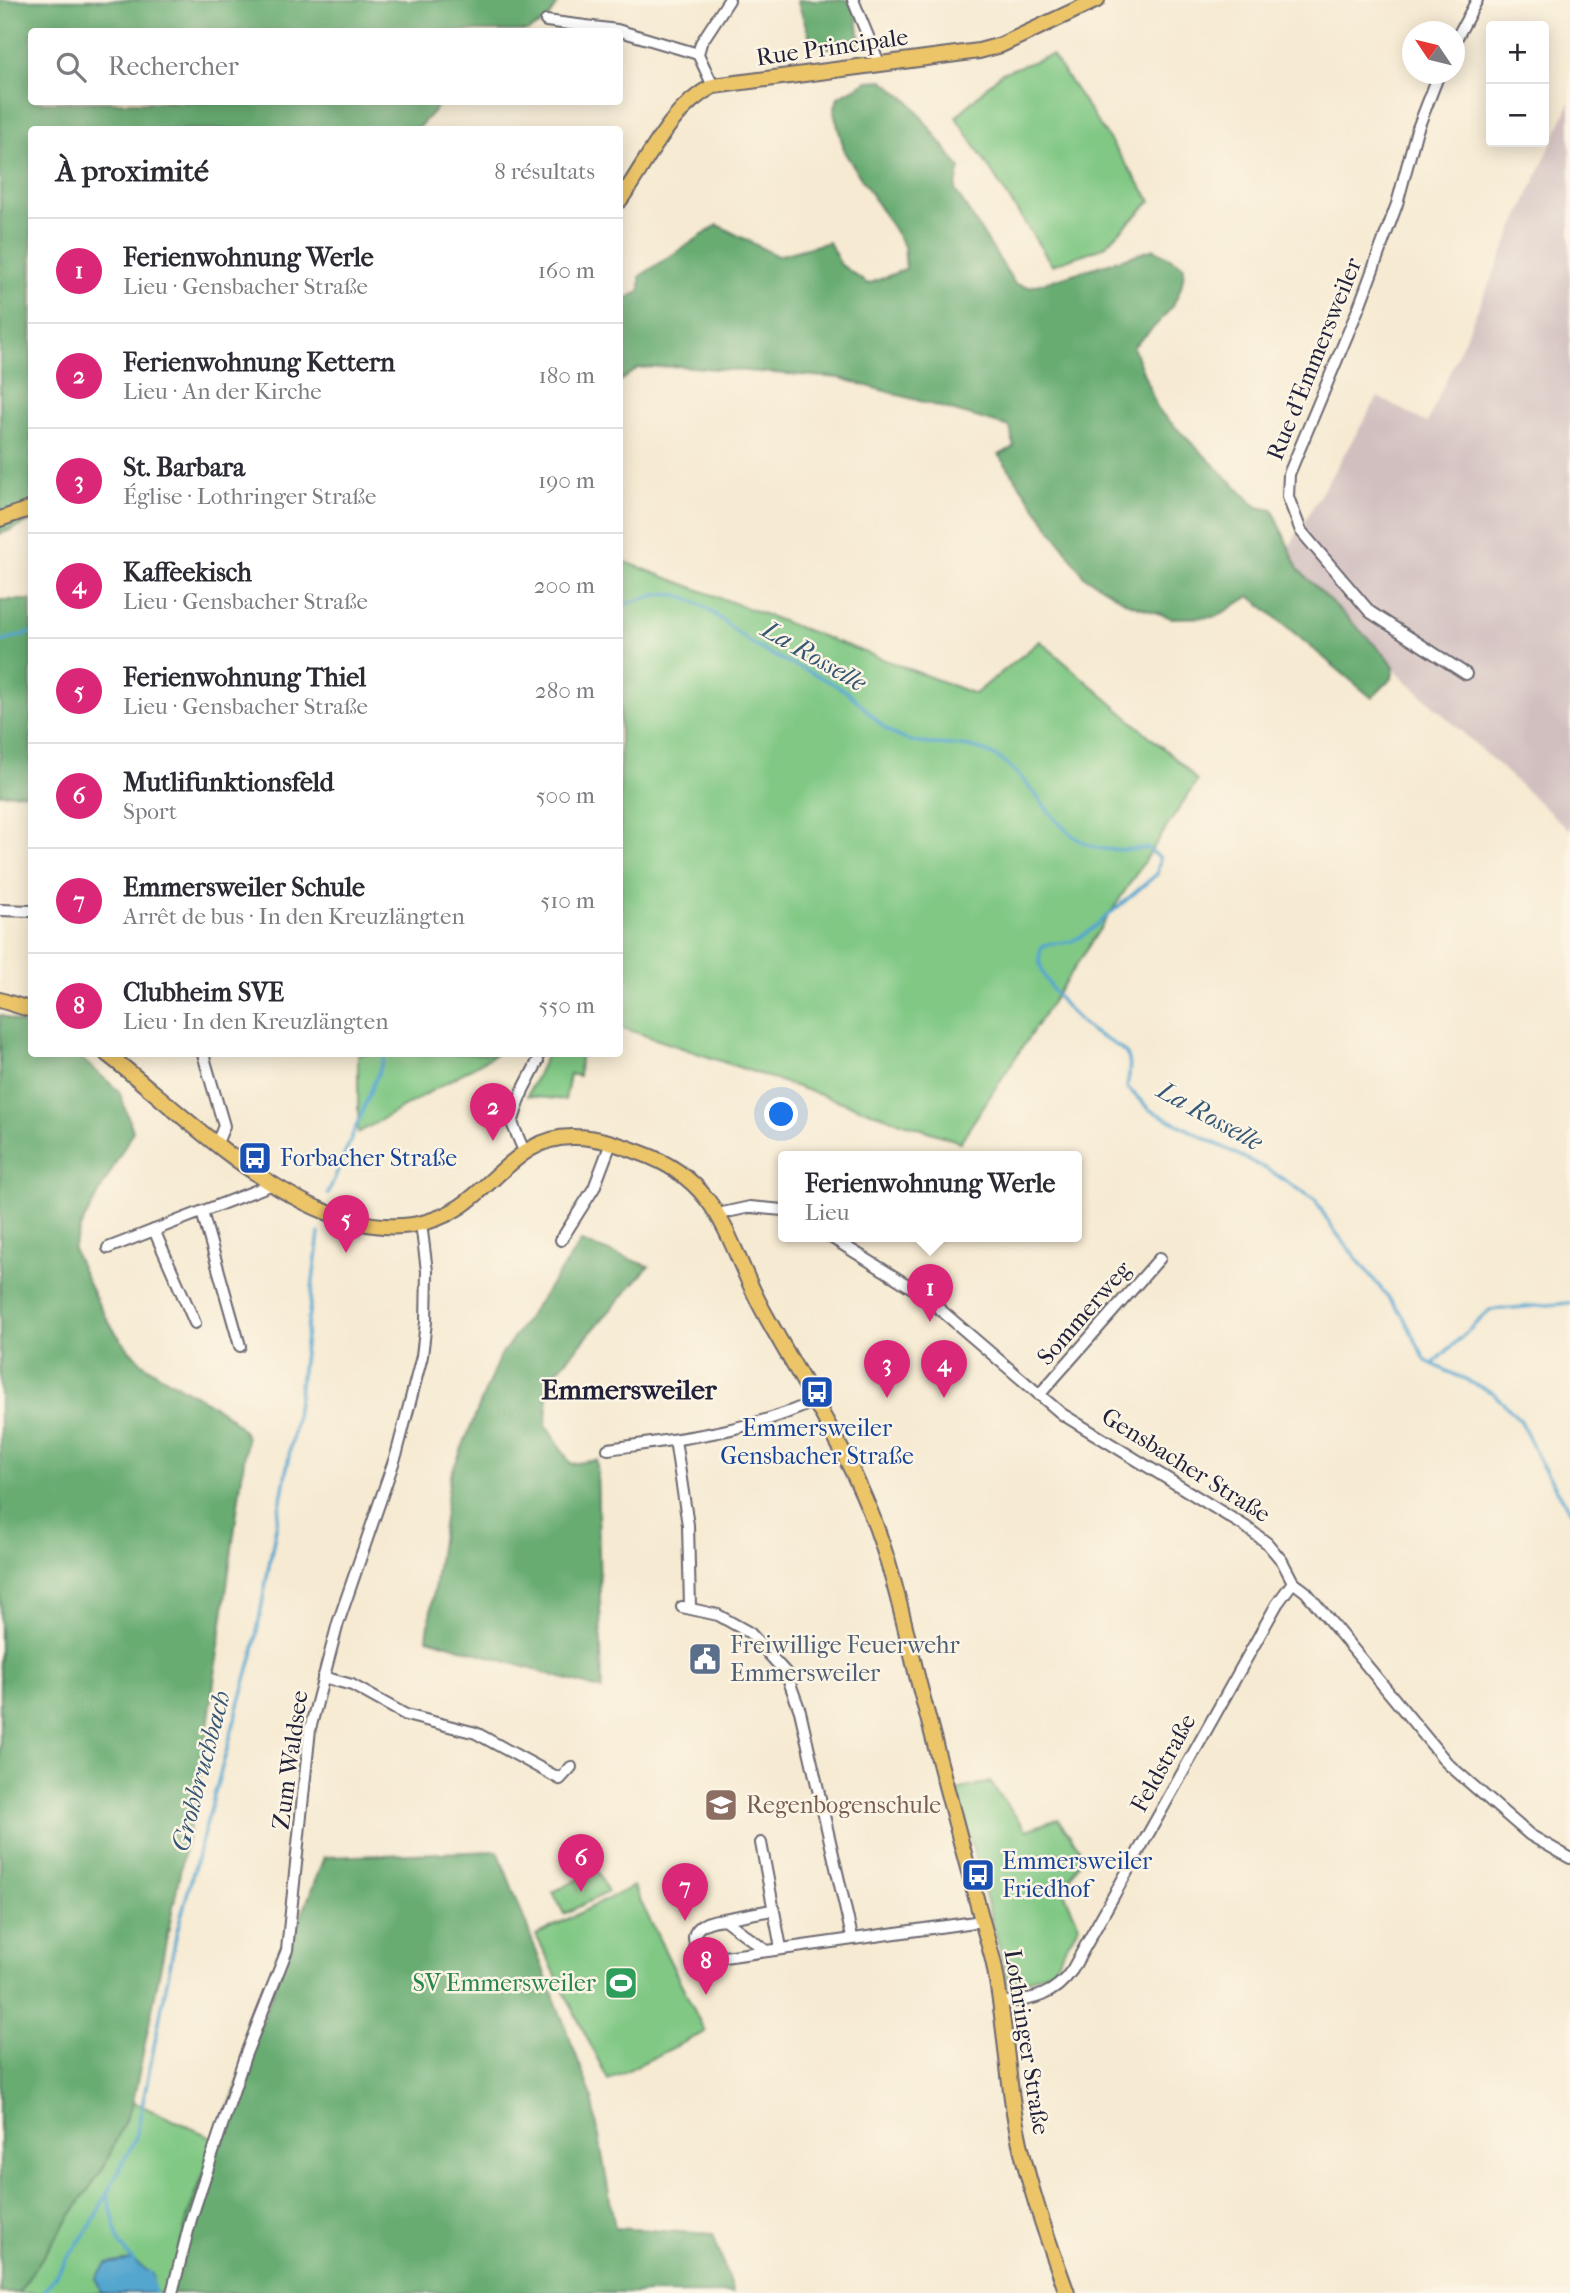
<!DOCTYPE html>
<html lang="fr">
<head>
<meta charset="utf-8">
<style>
	:root { --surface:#fff; --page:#f7f7f7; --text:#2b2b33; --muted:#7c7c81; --line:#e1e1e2; --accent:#db2777 }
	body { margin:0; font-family:"IM FELL French Canon",serif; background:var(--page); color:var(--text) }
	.controls { position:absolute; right:21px; top:21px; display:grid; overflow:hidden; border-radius:7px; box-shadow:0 4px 18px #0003 }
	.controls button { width:63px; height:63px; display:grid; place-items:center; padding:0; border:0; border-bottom:2px solid var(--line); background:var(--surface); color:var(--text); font:35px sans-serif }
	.compass { position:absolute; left:1402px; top:21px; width:63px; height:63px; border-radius:50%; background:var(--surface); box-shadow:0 4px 18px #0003; rotate:305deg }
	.you { position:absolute; left:782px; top:1115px; width:24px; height:24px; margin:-18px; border:5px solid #fff; border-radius:50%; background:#1a73e8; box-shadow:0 0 0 10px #1a73e833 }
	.badge { display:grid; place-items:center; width:46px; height:46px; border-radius:50%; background:var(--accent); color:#fff; font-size:23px; font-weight:700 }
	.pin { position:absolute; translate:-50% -58px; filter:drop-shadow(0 2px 4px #0008) }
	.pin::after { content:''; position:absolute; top:37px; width:24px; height:21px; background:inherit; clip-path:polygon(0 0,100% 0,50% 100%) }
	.popup { position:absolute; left:778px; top:1151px; width:304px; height:91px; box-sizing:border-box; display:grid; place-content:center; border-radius:7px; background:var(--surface); filter:drop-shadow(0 2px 5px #0005); font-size:23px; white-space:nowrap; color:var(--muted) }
	.popup b { font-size:26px; color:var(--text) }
	.popup::after { content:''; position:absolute; left:50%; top:100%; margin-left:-14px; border:14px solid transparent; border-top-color:var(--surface) }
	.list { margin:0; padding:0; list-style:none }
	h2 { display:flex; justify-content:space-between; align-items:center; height:91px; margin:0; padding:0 28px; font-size:30px }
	h2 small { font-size:23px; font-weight:400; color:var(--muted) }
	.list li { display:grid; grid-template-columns:46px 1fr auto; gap:21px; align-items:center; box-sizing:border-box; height:105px; padding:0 28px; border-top:2px solid var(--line) }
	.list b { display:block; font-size:26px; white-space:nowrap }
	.list p { margin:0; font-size:23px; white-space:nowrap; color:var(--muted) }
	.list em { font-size:23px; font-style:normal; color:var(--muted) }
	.icon { flex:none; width:38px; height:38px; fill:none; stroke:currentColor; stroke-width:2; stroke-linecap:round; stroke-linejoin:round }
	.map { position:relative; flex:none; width:1570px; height:2293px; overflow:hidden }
	.search { position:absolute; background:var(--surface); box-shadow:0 4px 18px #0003; left:28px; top:28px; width:595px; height:77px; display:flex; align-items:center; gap:18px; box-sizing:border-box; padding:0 24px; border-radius:7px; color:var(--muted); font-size:26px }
	.panel { position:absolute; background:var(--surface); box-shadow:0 4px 18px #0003; left:28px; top:126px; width:595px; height:931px; border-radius:7px }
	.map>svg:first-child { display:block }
	.industrial { fill:#d1bfbf }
	.green { fill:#80c884; stroke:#517560; stroke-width:2 }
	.forest { fill:#68ac72; stroke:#456756; stroke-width:2 }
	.water { fill:#54a6cf; stroke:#3b6485; stroke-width:2 }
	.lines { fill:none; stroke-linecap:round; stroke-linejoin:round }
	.stream { stroke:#54a6cf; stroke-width:3.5 }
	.minor-casing { stroke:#6c6870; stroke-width:14 }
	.major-casing { stroke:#6c6870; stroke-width:18 }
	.minor { stroke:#fff; stroke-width:10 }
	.major { stroke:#edc569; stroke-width:14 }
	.labels { text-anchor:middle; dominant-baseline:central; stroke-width:5; stroke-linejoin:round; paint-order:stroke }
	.street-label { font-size:24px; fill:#22223b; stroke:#fcf5e5 }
	.transit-label { font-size:24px; fill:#164399; stroke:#fcf5e5; text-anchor:start }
	.service-label { font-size:24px; fill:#4e5e75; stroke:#fcf5e5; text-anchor:start }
	.education-label { font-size:24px; fill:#785e54; stroke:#fcf5e5; text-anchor:start }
	.leisure-label { font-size:24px; fill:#27864d; stroke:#fcf5e5; text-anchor:end }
	.water-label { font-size:26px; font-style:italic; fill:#365776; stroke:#fcf5e5 }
	.quarter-label { font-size:28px; font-weight:bold; fill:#22223b; stroke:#fcf5e5 }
</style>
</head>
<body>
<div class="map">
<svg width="1570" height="2293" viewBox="0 0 1570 2293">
	<rect width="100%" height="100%" fill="#fcf5e5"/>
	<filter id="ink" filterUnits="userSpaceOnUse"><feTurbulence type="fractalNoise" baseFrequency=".0143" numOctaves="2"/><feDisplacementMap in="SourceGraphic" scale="14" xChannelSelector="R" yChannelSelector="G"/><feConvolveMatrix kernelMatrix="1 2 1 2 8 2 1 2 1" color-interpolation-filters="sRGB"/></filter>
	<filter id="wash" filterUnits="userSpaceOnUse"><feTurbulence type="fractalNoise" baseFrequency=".00686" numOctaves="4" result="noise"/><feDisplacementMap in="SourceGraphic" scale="28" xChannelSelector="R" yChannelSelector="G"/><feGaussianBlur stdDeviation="1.57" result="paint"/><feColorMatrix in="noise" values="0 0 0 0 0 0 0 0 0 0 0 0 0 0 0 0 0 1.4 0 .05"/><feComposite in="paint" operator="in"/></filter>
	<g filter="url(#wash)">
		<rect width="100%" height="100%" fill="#f6ead2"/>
		<path class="industrial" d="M1570 102V831L1279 564 1378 397 1427 423Z"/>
		<g class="green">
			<path d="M1052 55 1151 201 1104 247 1052 265 956 117 1001 73Z"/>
			<path d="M620 560 975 694 1040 641 1185 767 1197 781 960 1142 620 1027Z"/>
			<path d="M358 1054H496L358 1133Z"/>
			<path d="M547 1054H580L579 1076 570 1074 565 1100 527 1096Z"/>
			<path d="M990 1782 1026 1830 1058 1819 1084 1855 1063 1890 1079 1925 1052 1970 1010 1988 957 1790Z"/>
			<path d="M597 1870 608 1892 564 1914 553 1892Z"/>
			<path d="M633 1886 705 2032 608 2080 536 1935Z"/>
			<path d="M133 2102 216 2139 165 2293H18L105 2165Z"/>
		</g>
		<g class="forest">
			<path d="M0 0H560L546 21 528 31 32 32V102H442L417 129 32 130 31 522 0 534Z"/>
			<path d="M797 0H849L857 16 860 42 830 48 812 43Z"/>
			<path d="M883 80 910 102 960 168 955 190 1015 284 1030 287 1154 249 1184 266C1184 304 1159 322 1133 347L1158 410 1257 507 1273 510 1298 569 1390 660 1394 667 1392 678 1372 698 1250 596 1216 617 1172 618 1128 603 1084 576 999 455 1014 447 1010 427 840 378 677 366 638 368 620 381V301L640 292V276L718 225 777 256 829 242 840 264 868 284 906 269 904 246 845 153 834 112 838 97 868 81Z"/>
			<path d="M0 600H31V793L0 794Z"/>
			<path d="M0 1015 31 1027 32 1054H76L119 1091 133 1131 81 1226 73 1249C90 1288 107 1329 139 1360 167 1386 233 1406 247 1438L204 1756 133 2102 105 2165 18 2293H0Z"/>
			<path d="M581 1242 649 1266 549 1380 546 1425 571 1464 597 1460 602 1690 427 1638 450 1477 499 1358Z"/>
			<path d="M498 1851 592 2097 615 2228 713 2234 733 2293H168L189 2212 324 1857Z"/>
		</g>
		<path class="water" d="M132 2260 152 2274 154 2293H101L96 2278 106 2264Z"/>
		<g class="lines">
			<g class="stream">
				<path d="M620 605C636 603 655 592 671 594 708 599 731 633 761 649 789 665 820 674 847 692 865 705 879 728 899 737 931 751 962 737 997 757 1033 779 1050 828 1089 845 1104 852 1130 850 1147 848L1160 858 1157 874 1087 933 1070 942 1047 944 1042 947C1028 971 1074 1017 1091 1031 1102 1039 1126 1046 1129 1060 1131 1068 1128 1079 1127 1087L1150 1110 1272 1172 1315 1200 1333 1229 1403 1316 1426 1361 1493 1393 1521 1421 1541 1464 1570 1510"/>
				<path d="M0 642 32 632"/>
				<path d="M328 1194 386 1054"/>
				<path d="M1433 1364 1490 1310 1570 1303"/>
				<path d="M108 2196 119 2243 134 2262"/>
				<path d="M149 2272 155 2293"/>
				<path d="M43 2293 91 2225 136 2137 177 1931 253 1654 296 1417 319 1233"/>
			</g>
		</g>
	</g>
	<g filter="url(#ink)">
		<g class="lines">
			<defs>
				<g id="minor">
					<path d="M853 0 879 63"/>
					<path d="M546 21 617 30 698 54"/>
					<path d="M1454 43 1477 0"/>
					<path d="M1439 74 1416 133 1397 204 1359 307 1289 474 1288 497 1301 531 1370 612 1466 674"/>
					<path d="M713 86 698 54 701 43 729 0"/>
					<path d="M0 910 32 911"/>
					<path d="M203 1054 224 1126 217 1143"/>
					<path d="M524 1151 512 1123 523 1090 538 1061"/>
					<path d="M202 1212 240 1346"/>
					<path d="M718 1214 750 1207 783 1210"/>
					<path d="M154 1230 195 1323"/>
					<path d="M829 1236 922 1294 1062 1414 1246 1527 1267 1543 1282 1561 1293 1582 1306 1592 1448 1764 1530 1835 1570 1858"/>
					<path d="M561 1240 594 1188 611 1143"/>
					<path d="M108 1248 273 1184"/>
					<path d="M1039 1395 1160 1258"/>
					<path d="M675 1440 688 1525 690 1607"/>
					<path d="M608 1449C679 1439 749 1432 815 1401"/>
					<path d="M682 1607 718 1615 750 1633 786 1673 800 1711 852 1937"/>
					<path d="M323 1677 352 1685 406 1715 476 1733 560 1779 571 1767"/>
					<path d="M761 1843 781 1948"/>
					<path d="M724 1919 772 1910"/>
					<path d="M765 1950 724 1919C704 1921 685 1930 699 1952L717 1958 982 1921"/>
					<path d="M1002 2002C1032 2001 1055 1995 1072 1970L1277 1604 1293 1582"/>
					<path d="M172 2293 191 2219 245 2056 287 1950 310 1729 338 1623 397 1452 422 1356 426 1322 427 1271 421 1223"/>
				</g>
				<g id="major">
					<path d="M620 200C648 161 669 109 713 86L979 51 1001 45 1097 0"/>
					<path d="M0 519 32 508"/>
					<path d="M0 1000 32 1010"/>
					<path d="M107 1054C192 1119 343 1284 461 1206 499 1180 524 1135 575 1137 598 1137 620 1145 641 1153 725 1183 727 1247 766 1316 802 1381 842 1442 870 1511 892 1565 904 1624 918 1680 943 1774 967 1867 993 1960 1005 2015 1006 2070 1016 2124 1027 2183 1047 2237 1067 2293"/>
				</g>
			</defs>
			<use href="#minor" class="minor-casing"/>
			<use href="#major" class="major-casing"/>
			<use href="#minor" class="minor"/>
			<use href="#major" class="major"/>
		</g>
	</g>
	<defs>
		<symbol id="bus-square" viewBox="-11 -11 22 22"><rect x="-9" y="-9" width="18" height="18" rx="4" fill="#1a4fb4" stroke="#fcf5e5"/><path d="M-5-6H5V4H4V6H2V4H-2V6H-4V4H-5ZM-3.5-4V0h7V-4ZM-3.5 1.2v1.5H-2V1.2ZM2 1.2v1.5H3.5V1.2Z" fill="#fff"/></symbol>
		<symbol id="civic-square" viewBox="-11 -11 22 22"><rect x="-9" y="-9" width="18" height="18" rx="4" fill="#5c6f8a" stroke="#fcf5e5"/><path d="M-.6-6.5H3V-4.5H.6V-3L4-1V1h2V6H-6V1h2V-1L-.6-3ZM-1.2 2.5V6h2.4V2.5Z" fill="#fff"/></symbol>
		<symbol id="school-square" viewBox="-11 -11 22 22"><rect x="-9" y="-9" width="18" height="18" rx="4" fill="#8d6e63" stroke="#fcf5e5"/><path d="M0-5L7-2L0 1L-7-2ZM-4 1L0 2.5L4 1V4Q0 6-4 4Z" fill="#fff"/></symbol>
		<symbol id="stadium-square" viewBox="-11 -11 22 22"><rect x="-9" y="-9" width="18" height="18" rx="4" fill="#2e9e5b" stroke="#fcf5e5"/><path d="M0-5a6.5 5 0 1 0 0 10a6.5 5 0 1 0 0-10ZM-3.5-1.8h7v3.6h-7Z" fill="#fff"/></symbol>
	</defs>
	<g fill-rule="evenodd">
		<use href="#bus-square" x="236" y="1139" width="38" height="38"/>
		<use href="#bus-square" x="798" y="1373" width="38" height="38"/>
		<use href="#civic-square" x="686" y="1640" width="38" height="38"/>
		<use href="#school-square" x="702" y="1786" width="38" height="38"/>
		<use href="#bus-square" x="959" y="1856" width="38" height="38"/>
		<use href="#stadium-square" x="602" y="1964" width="38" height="38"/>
	</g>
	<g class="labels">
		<g class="street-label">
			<text transform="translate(832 47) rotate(-8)">Rue Principale</text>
			<text transform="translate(1314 359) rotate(-68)">Rue d'Emmersweiler</text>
			<text transform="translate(1084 1313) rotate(-49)">Sommerweg</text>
			<text transform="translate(1186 1465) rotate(32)">Gensbacher Straße</text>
			<text transform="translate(290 1760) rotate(-82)">Zum Waldsee</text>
			<text transform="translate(1163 1763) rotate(-61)">Feldstraße</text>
			<text transform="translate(1027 2042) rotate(81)">Lothringer Straße</text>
		</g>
		<g class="transit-label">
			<text x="280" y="1158">Forbacher Straße</text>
			<text x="817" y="1428" text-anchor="middle">Emmersweiler<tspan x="817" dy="28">Gensbacher Straße</tspan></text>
			<text x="1002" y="1861">Emmersweiler<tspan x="1002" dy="28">Friedhof</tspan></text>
		</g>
		<g class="service-label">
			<text x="730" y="1645">Freiwillige Feuerwehr<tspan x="730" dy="28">Emmersweiler</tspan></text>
		</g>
		<g class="education-label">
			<text x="746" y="1805">Regenbogenschule</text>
		</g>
		<g class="leisure-label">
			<text x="596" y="1983">SV Emmersweiler</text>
		</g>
		<g class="water-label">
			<text transform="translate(814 656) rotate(30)">La Rosselle</text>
			<text transform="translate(1210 1116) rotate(29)">La Rosselle</text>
			<text transform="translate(201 1771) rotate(-75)">Grohbruchbach</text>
		</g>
		<g class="quarter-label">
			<text x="629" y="1389">Emmersweiler</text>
		</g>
	</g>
</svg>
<div class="controls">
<button>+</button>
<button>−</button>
</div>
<svg class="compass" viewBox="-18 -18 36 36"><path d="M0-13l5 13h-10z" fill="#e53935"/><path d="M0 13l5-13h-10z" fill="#7c7c81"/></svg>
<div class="you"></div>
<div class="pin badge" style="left:930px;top:1322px">1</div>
<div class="popup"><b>Ferienwohnung Werle</b>Lieu</div>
<div class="pin badge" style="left:493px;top:1141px">2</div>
<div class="pin badge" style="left:887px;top:1398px">3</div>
<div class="pin badge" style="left:944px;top:1398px">4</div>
<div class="pin badge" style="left:346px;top:1253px">5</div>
<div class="pin badge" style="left:581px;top:1892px">6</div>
<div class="pin badge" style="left:685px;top:1921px">7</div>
<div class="pin badge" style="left:706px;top:1995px">8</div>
<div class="search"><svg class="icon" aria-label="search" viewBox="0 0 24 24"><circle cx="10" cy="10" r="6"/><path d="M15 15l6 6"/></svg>Rechercher</div>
<section class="panel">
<h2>À proximité<small>8 résultats</small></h2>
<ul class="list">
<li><span class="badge">1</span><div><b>Ferienwohnung Werle</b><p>Lieu · Gensbacher Straße</p></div><em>160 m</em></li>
<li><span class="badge">2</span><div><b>Ferienwohnung Kettern</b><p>Lieu · An der Kirche</p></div><em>180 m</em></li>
<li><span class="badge">3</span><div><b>St. Barbara</b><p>Église · Lothringer Straße</p></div><em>190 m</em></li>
<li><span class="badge">4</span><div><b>Kaffeekisch</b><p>Lieu · Gensbacher Straße</p></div><em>200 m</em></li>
<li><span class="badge">5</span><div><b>Ferienwohnung Thiel</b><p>Lieu · Gensbacher Straße</p></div><em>280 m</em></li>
<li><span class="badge">6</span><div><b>Mutlifunktionsfeld</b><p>Sport</p></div><em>500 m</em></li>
<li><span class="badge">7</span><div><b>Emmersweiler Schule</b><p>Arrêt de bus · In den Kreuzlängten</p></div><em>510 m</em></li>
<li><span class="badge">8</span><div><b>Clubheim SVE</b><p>Lieu · In den Kreuzlängten</p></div><em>550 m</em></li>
</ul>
</section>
</div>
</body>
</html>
